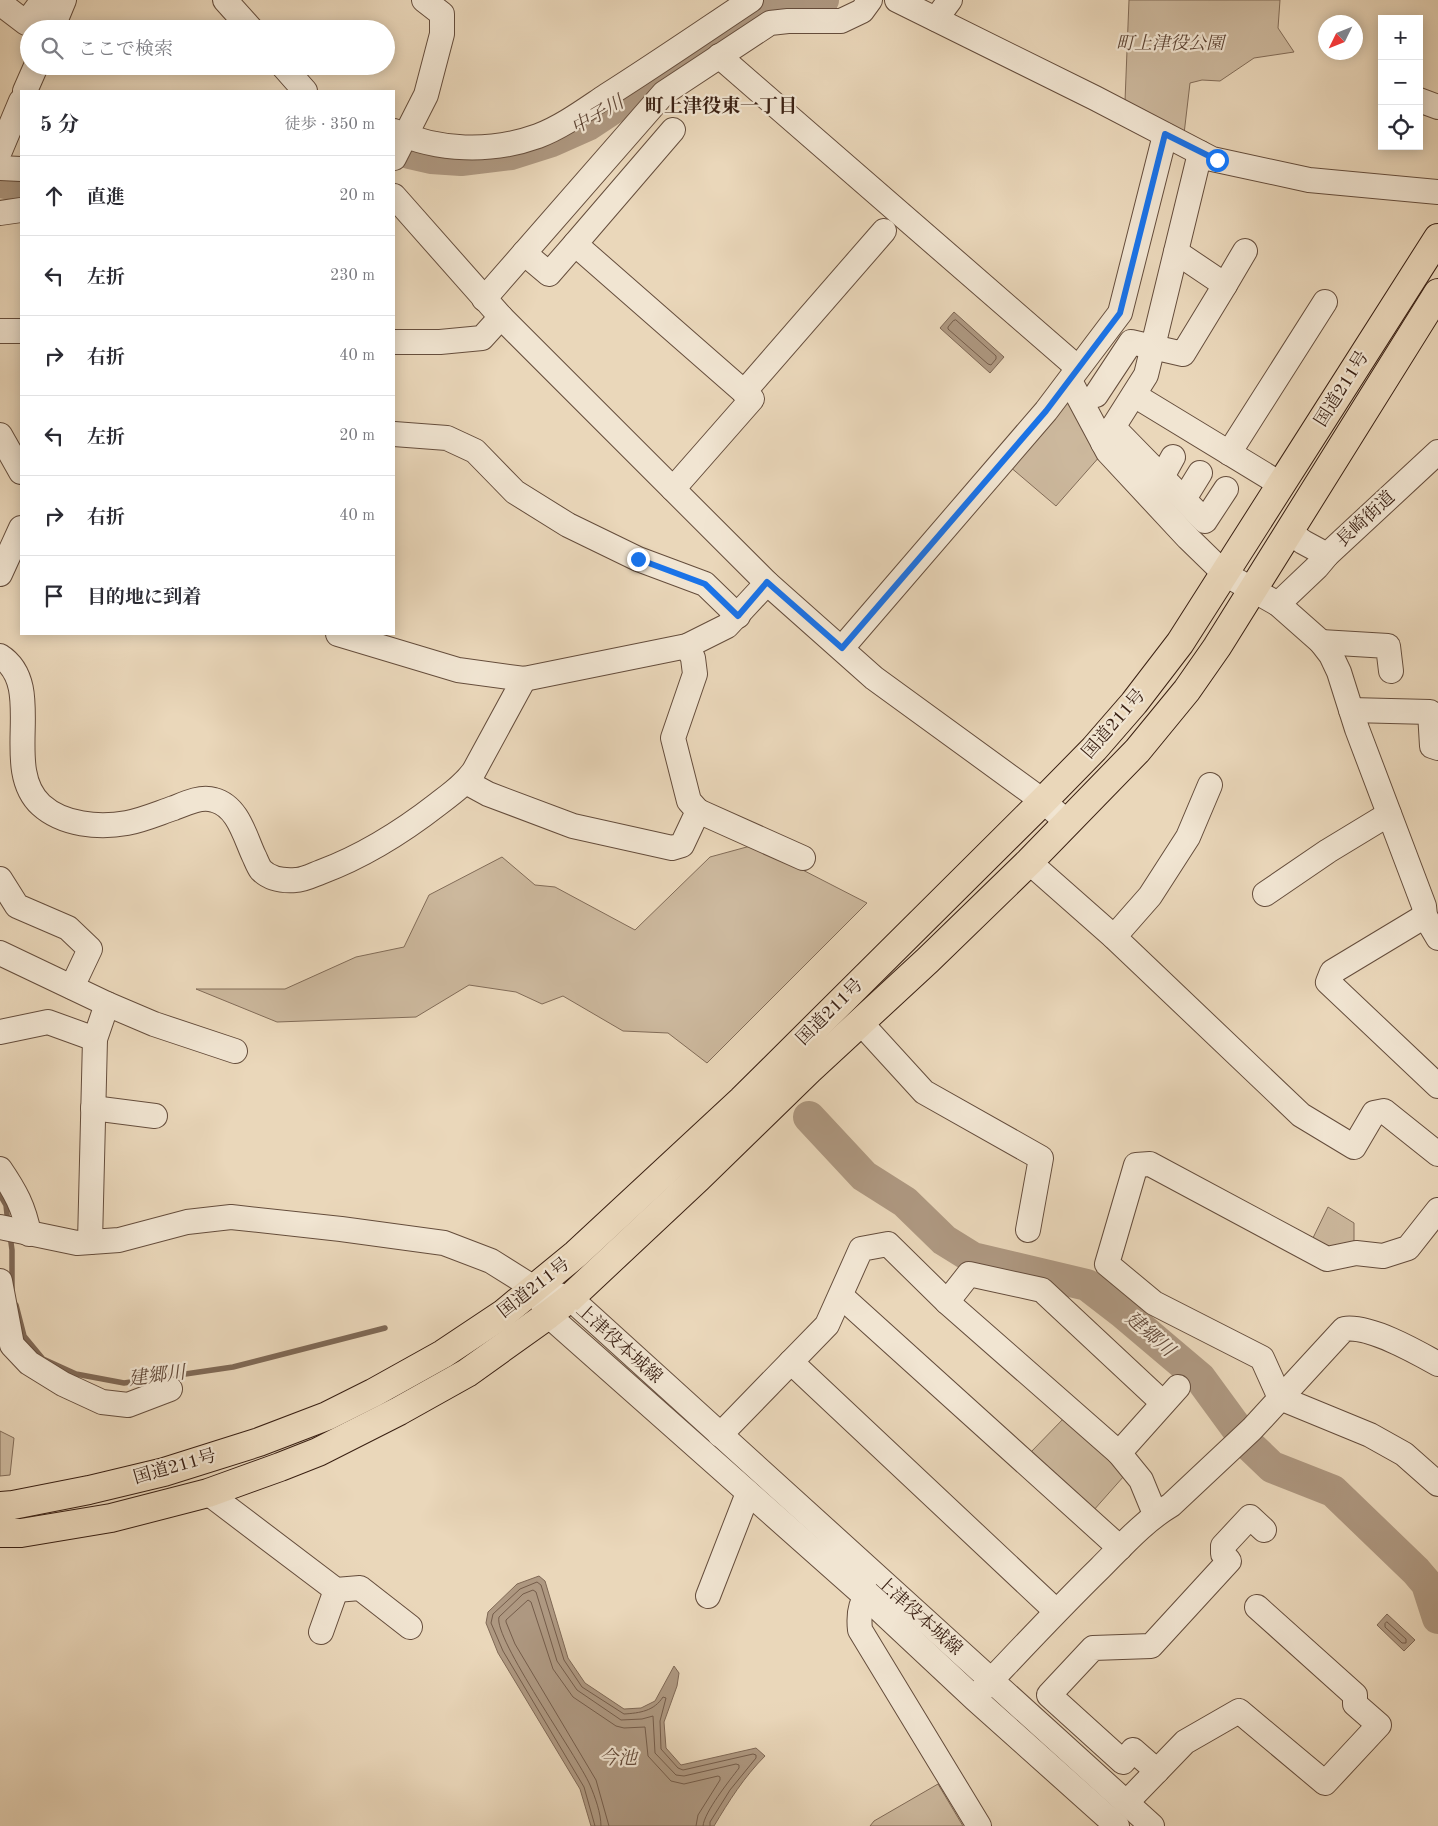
<!DOCTYPE html>
<html lang="ja">
<head>
<meta charset="utf-8">
<style>
	:root { --surface:#fff; --page:#f2f2f3; --text:#2b2b33; --muted:#7c7c81; --line:#e1e1e2 }
	body { margin:0; font-family:"Old Standard TT","Noto Serif JP",serif; background:var(--page); color:var(--text) }
	.controls { position:absolute; right:15px; top:15px; display:grid; overflow:hidden; border-radius:0px; box-shadow:0 2px 12px #0003 }
	.controls button { width:45px; height:45px; display:grid; place-items:center; padding:0; border:0; border-bottom:1px solid var(--line); background:var(--surface); color:var(--text); font:25px sans-serif }
	.compass { position:absolute; left:1318px; top:15px; width:45px; height:45px; border-radius:50%; background:var(--surface); box-shadow:0 2px 12px #0003; rotate:227deg }
	.stop { position:absolute; width:15px; height:15px; margin:-11px; border:4px solid #1a73e8; border-radius:50%; background:#fff }
	.stop.end { background:#1a73e8; border-color:#fff; box-shadow:0 1px 5px #0008 }
	.list { margin:0; padding:0; list-style:none }
	h2 { display:flex; justify-content:space-between; align-items:center; height:65px; margin:0; padding:0 20px; font-size:21px }
	h2 small { font-size:16px; font-weight:400; color:var(--muted) }
	.list li { display:grid; grid-template-columns:32px 1fr auto; gap:15px; align-items:center; box-sizing:border-box; height:80px; padding:0 20px; border-top:1px solid var(--line) }
	.list b { display:block; font-size:19px; white-space:nowrap }
	.list em { font-size:16px; font-style:normal; color:var(--muted) }
	.icon { flex:none; width:28px; height:28px; fill:none; stroke:currentColor; stroke-width:2; stroke-linecap:round; stroke-linejoin:round }
	.map { position:relative; flex:none; width:1438px; height:1826px; overflow:hidden }
	.search { position:absolute; background:var(--surface); box-shadow:0 2px 12px #0003; left:20px; top:20px; width:375px; height:55px; display:flex; align-items:center; gap:12px; box-sizing:border-box; padding:0 18px; border-radius:28px; color:var(--muted); font-size:19px }
	.panel { position:absolute; background:var(--surface); box-shadow:0 2px 12px #0003; left:20px; top:90px; width:375px; height:545px; border-radius:0px }
	.map>svg:first-child { display:block }
	.green { fill:#ccb89d; stroke:#826c58 }
	.water { fill:#ae9881; stroke:#7f6855 }
	.lines { fill:none; stroke-linecap:round; stroke-linejoin:round }
	.shore { stroke:#745c4a; stroke-width:1 }
	.stream { stroke:#7f6855; stroke-width:5.5 }
	.river { stroke:#ae9881; stroke-width:32 }
	.minor-casing { stroke:#654d3c; stroke-width:26 }
	.highway-casing { stroke:#391f12; stroke-width:30 }
	.minor { stroke:#f1e5d2; stroke-width:24 }
	.highway { stroke:#ead7ba; stroke-width:28 }
	.route { stroke:#1a73e8; stroke-width:6 }
	.labels { text-anchor:middle; dominant-baseline:central; stroke-width:4.5; stroke-linejoin:round; paint-order:stroke }
	.park-label { font-size:18px; font-style:italic; fill:#5e4535; stroke:#f1e5d2 }
	.street-label { font-size:18px; fill:#391f12; stroke:#f1e5d2 }
	.neighbourhood-label { font-size:19px; font-weight:bold; fill:#391f12; stroke:#f1e5d2 }
	.water-label { font-size:19px; font-style:italic; fill:#624939; stroke:#f1e5d2 }
</style>
</head>
<body>
<div class="map">
<svg width="1438" height="1826" viewBox="0 0 1438 1826">
	<rect width="100%" height="100%" fill="#ead7ba"/>
	<filter id="stains"><feTurbulence type="fractalNoise" baseFrequency=".004" numOctaves="4"/><feColorMatrix values="0 0 0 0 .2 0 0 0 0 .09 0 0 0 0 .02 0 0 0 .5 -.17"/></filter>
	<radialGradient id="worn" r=".72"><stop offset=".6" stop-color="#630" stop-opacity="0"/><stop offset="1" stop-color="#630" stop-opacity=".3"/></radialGradient>
	<g class="green">
		<path d="M1129 0H1280L1278 28 1294 52 1254 58 1220 81 1202 80 1190 83 1184 134 1125 101Z"/>
		<path d="M1072 401 1101 455 1056 506 1009 466 1062 403Z"/>
		<path d="M754 845 867 903 707 1063 668 1033 623 1031 563 996 542 1004 516 992 469 985 416 1017 277 1022 196 989H285L356 957 404 947 429 895 502 857 535 885 555 887 635 930 710 857Z"/>
		<path d="M1328 1207 1354 1223V1246L1329 1252 1311 1242Z"/>
		<path d="M1065 1417 1124 1476 1093 1511 1030 1453Z"/>
		<path d="M0 1431 14 1438 10 1475 0 1476Z"/>
		<path d="M938 1784 963 1826H870L874 1821Z"/>
	</g>
	<g class="water">
		<path d="M954 312 1004 357 990 373 940 328Z"/>
		<path d="M539 1576 545 1581 568 1658 585 1683 624 1709 641 1708 655 1701 674 1666 679 1673 677 1686 664 1722 666 1748 681 1765 756 1748 765 1756C744 1777 729 1801 714 1826H591L580 1789 498 1653 486 1623 488 1612 517 1584Z"/>
		<path d="M1387 1614 1415 1640 1404 1651 1377 1625Z"/>
	</g>
	<g class="lines">
		<g class="shore">
			<path d="M956 320 996 356V359L991 365 988 364 948 329V327L953 321Z"/>
			<path d="M1387 1622 1406 1639V1643H1402L1385 1627V1624Z"/>
			<path d="M595 1826 584 1787 503 1651 491 1623 493 1614 520 1589 537 1582 541 1585 564 1660 582 1687 624 1714C640 1713 654 1711 663 1697L666 1698 660 1721 661 1749 678 1768 683 1770 753 1754 756 1755V1758L730 1790 710 1822V1826"/>
			<path d="M601 1826C601 1813 595 1797 590 1785 578 1757 493 1638 499 1617L523 1594 533 1590 536 1592 557 1661 577 1690 621 1720 642 1719 653 1716 655 1753 676 1775 684 1776 736 1764 739 1765V1768C730 1780 704 1812 703 1826"/>
			<path d="M609 1826 596 1780 515 1644 506 1622V1620L528 1600 531 1602 553 1669 573 1697 616 1726 624 1728 645 1727 648 1756 671 1781 684 1784 718 1776 720 1777V1780L698 1815 696 1826"/>
		</g>
		<g class="stream">
			<path d="M0 1195 6 1205 8 1224"/>
			<path d="M10 1235 12 1250V1288"/>
			<path d="M16 1305 24 1336 43 1359 76 1374 124 1383 233 1367 385 1328"/>
		</g>
		<g class="river">
			<path d="M409 153 431 158 461 160 511 154 552 141 588 125 769 5 817 3 823 0"/>
			<path d="M0 182 21 186"/>
			<path d="M809 1117 864 1176 905 1202 944 1240 973 1258 1087 1285 1122 1312 1200 1378 1249 1445 1272 1467 1333 1491 1416 1571 1427 1584 1438 1618"/>
		</g>
		<defs>
			<g id="minor">
				<path d="M225 0 251 29"/>
				<path d="M897 0 1095 98 1212 159 1309 180 1438 192"/>
				<path d="M0 3 26 23 43 0"/>
				<path d="M936 19 950 0"/>
				<path d="M52 29 64 0"/>
				<path d="M719 56 1078 368"/>
				<path d="M283 66 305 91"/>
				<path d="M25 91 36 66"/>
				<path d="M1419 100 1438 107"/>
				<path d="M394 131C438 151 491 153 538 136 562 127 585 110 606 96 655 65 703 32 751 0"/>
				<path d="M0 151 21 101"/>
				<path d="M394 158 426 95 442 34V14L424 0"/>
				<path d="M0 168 21 169"/>
				<path d="M394 196 501 317 767 583 874 678 1043 801 1067 822"/>
				<path d="M0 213 21 210"/>
				<path d="M524 253 549 274 575 244"/>
				<path d="M1225 285 1245 251"/>
				<path d="M484 299 664 93 770 23 788 21H841L862 11 870 0"/>
				<path d="M0 331H21"/>
				<path d="M394 342H440L482 338 501 317"/>
				<path d="M1070 381 1108 452 1188 538 1225 574 1278 604 1321 642 1331 655 1339 672 1357 729 1424 906 1425 916 1438 938"/>
				<path d="M744 392 884 231"/>
				<path d="M1096 395 1131 342 1183 354 1225 285 1176 252"/>
				<path d="M1134 395 1282 485"/>
				<path d="M1113 427 1205 521 1226 489"/>
				<path d="M394 434 447 438 475 451 515 492 568 525 638 559 705 584 738 616"/>
				<path d="M0 435 21 472"/>
				<path d="M1103 443 1146 375 1200 153"/>
				<path d="M1229 453 1325 302"/>
				<path d="M1162 477 1173 457"/>
				<path d="M673 489 752 399 575 244 673 130"/>
				<path d="M1184 499 1200 473"/>
				<path d="M1288 531 1303 542 1327 555 1438 452"/>
				<path d="M0 574 21 528"/>
				<path d="M1278 604 1317 567 1327 555"/>
				<path d="M338 634 458 670 524 679 687 646 727 626 767 583"/>
				<path d="M1321 642 1388 646 1391 671"/>
				<path d="M842 648 1046 411 1120 313 1165 135"/>
				<path d="M0 656C47 686 0 767 41 805 63 825 99 828 127 823 143 820 159 813 174 808 186 803 201 796 214 800 238 806 245 837 254 856 256 860 258 866 261 870 270 879 283 881 296 880 304 880 313 875 321 872 364 856 402 832 438 804 451 794 464 785 474 771L524 679"/>
				<path d="M1351 710 1430 712 1432 746 1438 748"/>
				<path d="M466 782 488 794 573 826 672 848 682 845 698 811 689 801 673 738 695 674 693 658 687 646"/>
				<path d="M698 811 803 858"/>
				<path d="M1029 862 1114 937 1301 1115 1354 1147 1374 1113 1384 1111 1438 1154"/>
				<path d="M0 879 17 906 68 928 90 949 72 987"/>
				<path d="M1265 894 1328 851 1389 814"/>
				<path d="M1425 916 1332 972 1328 982 1438 1086"/>
				<path d="M1114 937 1150 896 1188 837 1210 785"/>
				<path d="M0 953 107 1004 154 1024 235 1051"/>
				<path d="M860 1022 924 1092 1041 1158 1028 1230"/>
				<path d="M0 1032 48 1022 95 1039"/>
				<path d="M93 1108 155 1116"/>
				<path d="M0 1169C15 1191 24 1207 29 1234"/>
				<path d="M1438 1210 1408 1248 1383 1256 1356 1253 1327 1259 1150 1164 1136 1165 1107 1264 1154 1303 1262 1358 1280 1398 1370 1435 1404 1454 1438 1484"/>
				<path d="M0 1227 77 1243 119 1240 187 1222 231 1217 341 1229 444 1243 491 1261 534 1288 570 1298 1152 1826"/>
				<path d="M90 1242 95 1039 107 1004"/>
				<path d="M0 1281 12 1345 29 1363 63 1384 102 1402 128 1405 170 1389"/>
				<path d="M841 1296 1120 1548"/>
				<path d="M540 1298 548 1315 865 1596 974 1698 1117 1826"/>
				<path d="M947 1302 969 1274 1042 1290 1163 1403"/>
				<path d="M791 1362 1056 1611"/>
				<path d="M720 1435 827 1325 861 1249 888 1244 947 1302 1119 1453 1141 1480 1155 1514"/>
				<path d="M1119 1453 1178 1387"/>
				<path d="M208 1493 336 1590 360 1588 410 1627"/>
				<path d="M874 1586C861 1600 858 1611 860 1630L979 1826"/>
				<path d="M708 1596 748 1493"/>
				<path d="M321 1632 336 1590"/>
				<path d="M981 1691C1020 1650 1059 1608 1100 1568 1122 1546 1144 1521 1171 1505L1252 1429 1344 1329C1369 1325 1415 1351 1438 1364"/>
				<path d="M1157 1771 1133 1750 1123 1762 1049 1695 1093 1648 1151 1646 1229 1561 1223 1554V1546L1250 1517 1264 1530"/>
				<path d="M1126 1803 1185 1742 1239 1711 1325 1783 1379 1725 1355 1704V1695L1257 1607"/>
			</g>
			<g id="highway">
				<path d="M0 1506 13 1505 89 1490 164 1472 259 1442 327 1416 373 1393 443 1354 503 1314 576 1254 742 1100 1043 801 1094 749 1134 703 1180 643 1438 238"/>
				<path d="M0 1533H21L111 1518 208 1493 280 1467 318 1452 399 1411 467 1373 548 1315 570 1298 698 1178 809 1070 928 960 1029 862 1137 751 1187 690 1217 647 1438 293"/>
			</g>
		</defs>
		<use href="#minor" class="minor-casing"/>
		<use href="#highway" class="highway-casing"/>
		<use href="#minor" class="minor"/>
		<use href="#highway" class="highway"/>
	</g>
	<g class="lines">
		<path class="route" d="M638 559 705 584 738 616 767 582 842 648 1046 411 1120 313 1165 134 1217 160"/>
	</g>
	<g class="labels">
		<g class="park-label">
			<text x="1170" y="44">町上津役公園</text>
		</g>
		<g class="street-label">
			<text transform="translate(1342 389) rotate(-58)">国道211号</text>
			<text transform="translate(1366 519) rotate(-43)">長崎街道</text>
			<text transform="translate(1114 724) rotate(-49)">国道211号</text>
			<text transform="translate(830 1012) rotate(-45)">国道211号</text>
			<text transform="translate(534 1288) rotate(-38)">国道211号</text>
			<text transform="translate(619 1344) rotate(42)">上津役本城線</text>
			<text transform="translate(175 1467) rotate(-16)">国道211号</text>
			<text transform="translate(919 1616) rotate(42)">上津役本城線</text>
		</g>
		<g class="neighbourhood-label">
			<text x="721" y="107">町上津役東一丁目</text>
		</g>
		<g class="water-label">
			<text transform="translate(598 116) rotate(-30)">中子川</text>
			<text transform="translate(1149 1335) rotate(41)">建郷川</text>
			<text transform="translate(157 1377) rotate(-7)">建郷川</text>
			<text x="618" y="1759">今池</text>
		</g>
	</g>
	<rect width="100%" height="100%" filter="url(#stains)"/>
	<rect width="100%" height="100%" fill="url(#worn)"/>
</svg>
<div class="controls">
<button>+</button>
<button>−</button>
<button><svg class="icon" aria-label="locate" viewBox="0 0 24 24"><circle cx="12" cy="12" r="6"/><path d="M12 2v4M12 18v4M2 12h4M18 12h4"/></svg></button>
</div>
<svg class="compass" viewBox="-18 -18 36 36"><path d="M0-13l5 13h-10z" fill="#e53935"/><path d="M0 13l5-13h-10z" fill="#7c7c81"/></svg>
<div class="stop" style="left:1217px;top:160px"></div>
<div class="stop end" style="left:638px;top:559px"></div>
<div class="search"><svg class="icon" aria-label="search" viewBox="0 0 24 24"><circle cx="10" cy="10" r="6"/><path d="M15 15l6 6"/></svg>ここで検索</div>
<section class="panel">
<h2>5 分<small>徒歩 · 350 m</small></h2>
<ul class="list">
<li><svg class="icon" aria-label="ahead" viewBox="0 0 24 24"><path d="M12 20V5M6 11l6-6 6 6"/></svg><div><b>直進</b></div><em>20 m</em></li>
<li><svg class="icon" aria-label="left" viewBox="0 0 24 24"><path d="M17 20v-9H6M10 6l-5 5 5 5"/></svg><div><b>左折</b></div><em>230 m</em></li>
<li><svg class="icon" aria-label="right" viewBox="0 0 24 24"><path d="M7 20v-9h11M14 6l5 5-5 5"/></svg><div><b>右折</b></div><em>40 m</em></li>
<li><svg class="icon" aria-label="left" viewBox="0 0 24 24"><path d="M17 20v-9H6M10 6l-5 5 5 5"/></svg><div><b>左折</b></div><em>20 m</em></li>
<li><svg class="icon" aria-label="right" viewBox="0 0 24 24"><path d="M7 20v-9h11M14 6l5 5-5 5"/></svg><div><b>右折</b></div><em>40 m</em></li>
<li><svg class="icon" aria-label="arrive" viewBox="0 0 24 24"><path d="M6 21V4h12l-3 4 3 4H6"/></svg><div><b>目的地に到着</b></div></li>
</ul>
</section>
</div>
</body>
</html>
